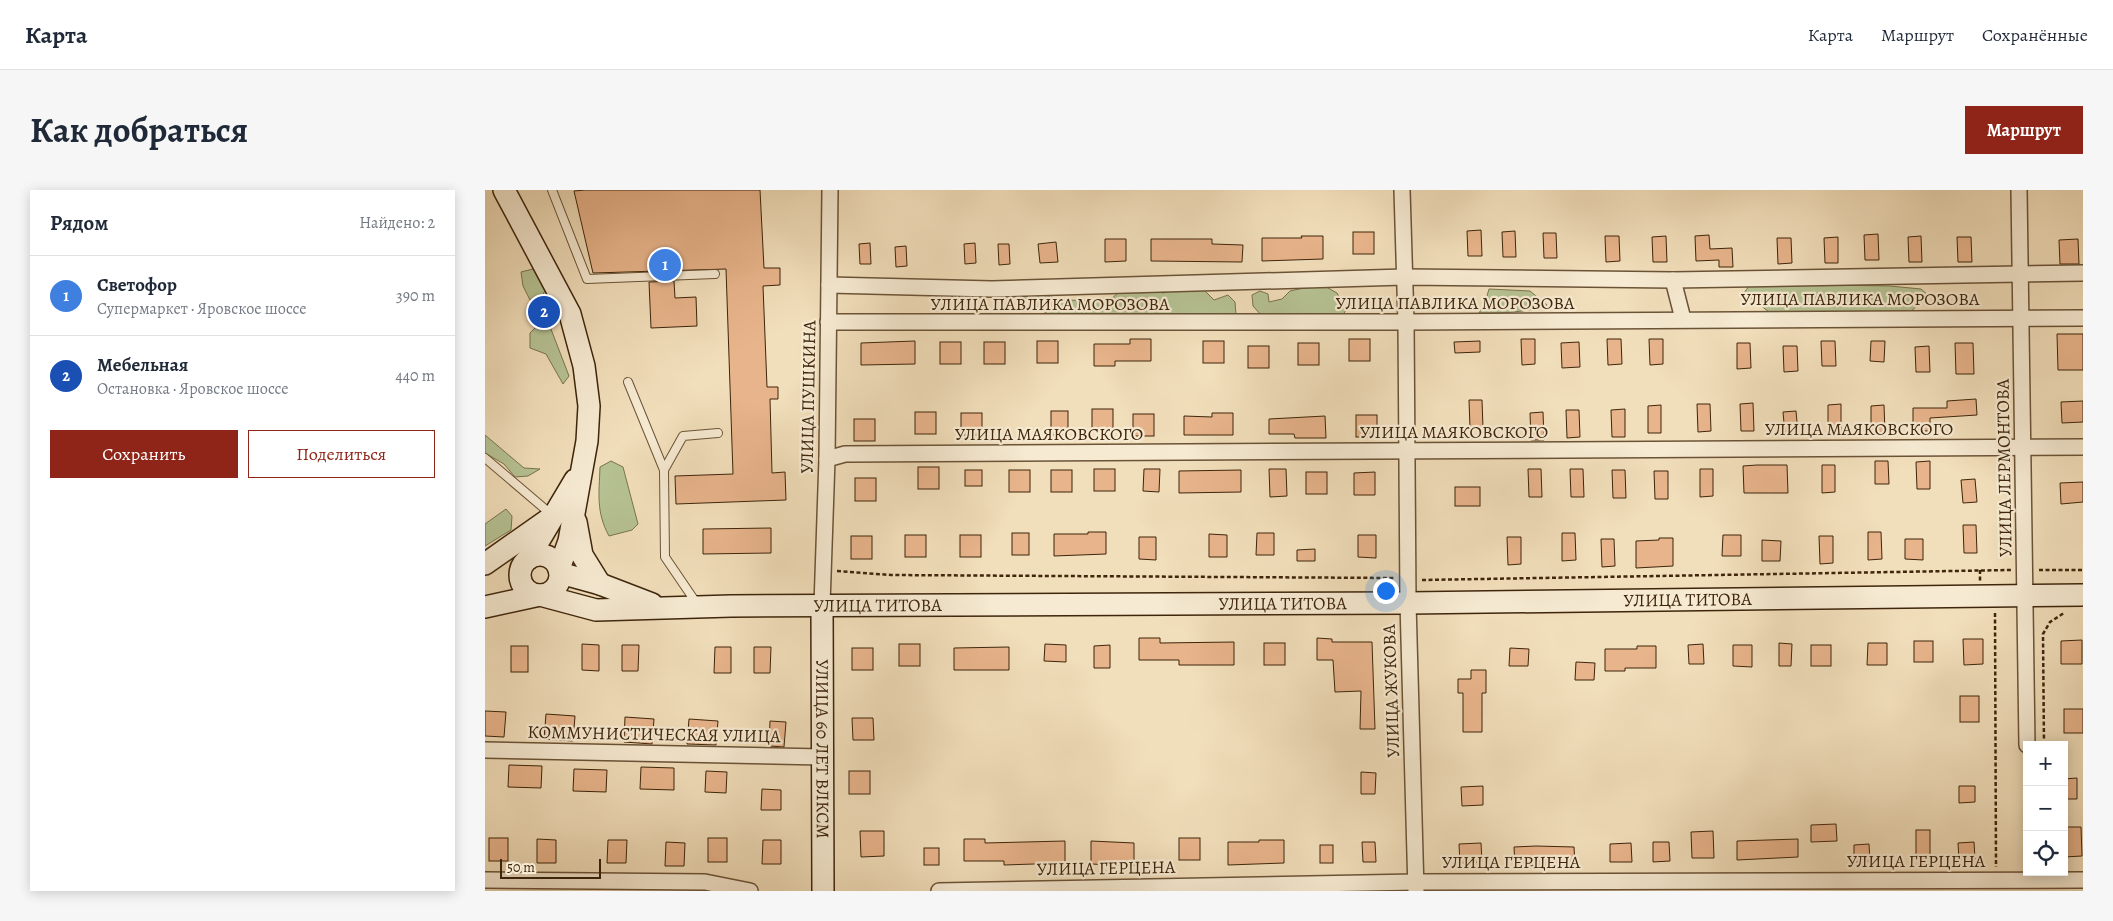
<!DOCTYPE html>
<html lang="ru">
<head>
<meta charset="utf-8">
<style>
	:root { --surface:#fff; --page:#f6f6f7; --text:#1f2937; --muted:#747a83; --line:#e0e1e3; --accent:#8f2418 }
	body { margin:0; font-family:Alegreya,serif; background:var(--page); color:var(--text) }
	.controls { position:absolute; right:15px; bottom:15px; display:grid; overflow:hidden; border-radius:0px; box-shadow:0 2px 12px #0003 }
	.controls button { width:45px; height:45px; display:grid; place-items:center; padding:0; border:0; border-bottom:1px solid var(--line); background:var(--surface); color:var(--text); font:25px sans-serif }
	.scale { position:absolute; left:15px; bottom:12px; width:101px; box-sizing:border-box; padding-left:5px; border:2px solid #3e250b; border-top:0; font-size:14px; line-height:18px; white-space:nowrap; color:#3e250b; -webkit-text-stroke:4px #f6ead2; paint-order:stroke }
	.you { position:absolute; left:900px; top:400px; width:18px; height:18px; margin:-12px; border:4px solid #fff; border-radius:50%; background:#1a73e8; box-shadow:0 0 0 8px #1a73e833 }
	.badge { display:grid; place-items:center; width:32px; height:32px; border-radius:50%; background:var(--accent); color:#fff; font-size:16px; font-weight:700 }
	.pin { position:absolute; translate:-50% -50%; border:2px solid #fff; box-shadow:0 1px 5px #0006 }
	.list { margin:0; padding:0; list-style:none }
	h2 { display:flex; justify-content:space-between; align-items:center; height:65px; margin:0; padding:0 20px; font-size:21px }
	h2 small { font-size:16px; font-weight:400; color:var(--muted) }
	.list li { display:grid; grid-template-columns:32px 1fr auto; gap:15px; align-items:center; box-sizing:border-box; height:80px; padding:0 20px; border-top:1px solid var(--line) }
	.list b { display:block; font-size:19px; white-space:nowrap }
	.list p { margin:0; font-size:16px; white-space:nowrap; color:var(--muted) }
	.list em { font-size:16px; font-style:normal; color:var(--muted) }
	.actions { display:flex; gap:10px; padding:15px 20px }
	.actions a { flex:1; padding:11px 0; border:1px solid var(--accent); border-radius:0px; text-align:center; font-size:18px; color:var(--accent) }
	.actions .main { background:var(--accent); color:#fff }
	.icon { flex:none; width:28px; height:28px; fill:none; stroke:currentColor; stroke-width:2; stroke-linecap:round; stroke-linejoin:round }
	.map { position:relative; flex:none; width:1598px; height:701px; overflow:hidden; border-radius:0px }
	header { display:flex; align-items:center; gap:30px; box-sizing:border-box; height:70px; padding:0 25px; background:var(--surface); border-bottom:1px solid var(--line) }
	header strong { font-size:24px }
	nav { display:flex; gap:28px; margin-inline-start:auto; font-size:18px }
	.intro { display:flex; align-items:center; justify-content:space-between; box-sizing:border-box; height:120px; padding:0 30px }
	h1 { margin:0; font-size:35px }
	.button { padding:12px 22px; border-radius:0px; background:var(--accent); color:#fff; font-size:18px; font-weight:700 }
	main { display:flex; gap:30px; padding:0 30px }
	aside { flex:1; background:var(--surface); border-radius:0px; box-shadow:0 2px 12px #0003 }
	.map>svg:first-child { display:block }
	.green { fill:#b6c293; stroke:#7a744f }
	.building { fill:#e8b48b; stroke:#3e250b }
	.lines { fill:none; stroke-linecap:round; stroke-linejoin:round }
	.lane-casing { stroke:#6b5337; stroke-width:10 }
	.street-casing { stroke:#6b5337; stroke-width:18 }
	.secondary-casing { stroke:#3e250b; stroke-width:24 }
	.path { stroke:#3e250b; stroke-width:2.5; stroke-dasharray:4 2.5; stroke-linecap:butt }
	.lane { stroke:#f6ead2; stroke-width:8 }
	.street { stroke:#f6ead2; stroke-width:15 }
	.secondary { stroke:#f6ead2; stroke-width:21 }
	.labels { text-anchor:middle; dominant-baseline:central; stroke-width:4.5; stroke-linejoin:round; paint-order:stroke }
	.street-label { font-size:18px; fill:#3e250b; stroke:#f6ead2 }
</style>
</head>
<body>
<header>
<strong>Карта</strong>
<nav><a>Карта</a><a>Маршрут</a><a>Сохранённые</a></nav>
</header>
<div class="intro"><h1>Как добраться</h1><a class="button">Маршрут</a></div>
<main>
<aside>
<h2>Рядом<small>Найдено: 2</small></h2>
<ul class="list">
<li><span class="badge" style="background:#3f7fe0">1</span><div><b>Светофор</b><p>Супермаркет · Яровское шоссе</p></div><em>390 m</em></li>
<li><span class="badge" style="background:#1a4fb4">2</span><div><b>Мебельная</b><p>Остановка · Яровское шоссе</p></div><em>440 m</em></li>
</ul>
<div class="actions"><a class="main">Сохранить</a><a>Поделиться</a></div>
</aside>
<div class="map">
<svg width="1598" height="701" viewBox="0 0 1598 701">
	<rect width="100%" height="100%" fill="#f1deba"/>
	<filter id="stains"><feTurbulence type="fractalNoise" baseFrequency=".004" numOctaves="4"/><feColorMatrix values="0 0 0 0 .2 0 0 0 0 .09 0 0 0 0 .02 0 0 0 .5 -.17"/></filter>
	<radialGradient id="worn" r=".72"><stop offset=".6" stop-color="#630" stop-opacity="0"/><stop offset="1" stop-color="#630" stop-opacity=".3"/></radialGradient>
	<g class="green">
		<path d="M48 79 60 100 56 110H45L38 96 36 82Z"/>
		<path d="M836 94 852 103 861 120 856 128 776 125 768 116 767 105 775 101 783 104 784 112 797 109 805 101Z"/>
		<path d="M1280 94 1405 96 1436 99 1444 106 1425 122 1292 126C1278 120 1272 110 1258 104L1265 95Z"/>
		<path d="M664 98 678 103 696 98H717L729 110 743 105 750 112 751 125 567 127 538 107 551 103 578 110 624 111 635 101Z"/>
		<path d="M1004 99 1045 101 1062 115C1040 123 1017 123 994 123L1000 113Z"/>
		<path d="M64 134 84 186 78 194 61 164 45 158V143L52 136Z"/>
		<path d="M0 245 39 278 55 279 43 286 30 287 19 274 0 263Z"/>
		<path d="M126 271 138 277 153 334 147 340 124 346C111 322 114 304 115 277Z"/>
		<path d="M21 319 27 326 26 340 0 356V334Z"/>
	</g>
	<g class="building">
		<path d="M100 0H275L279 78H295V95L278 96 282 197H293V209H285L287 283 300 282 301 310 191 314 190 286 248 284 241 79 108 83 89 1Z"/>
		<path d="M996 40 997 66H983L982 41Z"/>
		<path d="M1030 41 1031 67H1018L1017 42Z"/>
		<rect x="868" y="42" width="21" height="22"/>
		<path d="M1058 43H1071L1072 68H1059Z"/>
		<path d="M1393 44 1394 70H1380L1379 45Z"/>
		<path d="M1224 45 1225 59 1247 58 1248 77H1234V70L1211 71 1210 46Z"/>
		<path d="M816 46H838V69L777 71V48H817Z"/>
		<path d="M1120 46H1134L1135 71 1121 72Z"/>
		<path d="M1181 46 1182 72H1168L1167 47Z"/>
		<path d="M1436 46 1437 72H1424L1423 47Z"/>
		<path d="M1353 47V73H1340L1339 48Z"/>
		<path d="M1472 47H1486L1487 72H1473Z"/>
		<path d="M1292 48H1306L1307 73 1293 74Z"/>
		<path d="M620 49H641V71L620 72Z"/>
		<path d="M666 49H727V54L758 55 757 72 666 71Z"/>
		<path d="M1593 49 1594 74H1575L1574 50Z"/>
		<path d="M571 52 573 72 555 73 553 54Z"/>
		<path d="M385 53 386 74H375L374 54Z"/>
		<path d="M490 53 491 73 480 74 479 54Z"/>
		<path d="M513 54H524L525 74 514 75Z"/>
		<path d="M421 56 422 76 411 77 410 57Z"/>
		<path d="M189 91 190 108 211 107 212 136 166 138 164 92Z"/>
		<path d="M1572 144H1598V180H1573Z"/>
		<path d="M645 149H666V171H630V176H609V154H645Z"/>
		<rect x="864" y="149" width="21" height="22"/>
		<path d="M1036 149H1050V174L1037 175Z"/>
		<path d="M1122 149H1136L1137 174 1123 175Z"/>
		<path d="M1164 149H1178V174L1165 175Z"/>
		<path d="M430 151V174L376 175V153Z"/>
		<rect x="552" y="151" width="21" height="22"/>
		<rect x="718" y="151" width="21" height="22"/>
		<path d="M995 151V162L970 163 969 152Z"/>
		<path d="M1336 151H1350L1351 176H1337Z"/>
		<path d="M1386 151H1400L1399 172 1385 171Z"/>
		<rect x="455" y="152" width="21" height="22"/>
		<rect x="499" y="152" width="21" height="22"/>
		<path d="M1094 152 1095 177 1077 178 1076 153Z"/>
		<rect x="813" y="153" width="21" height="22"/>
		<path d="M1252 153H1265L1266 178 1252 179Z"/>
		<path d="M1470 153H1488L1489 184H1471Z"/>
		<rect x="763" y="156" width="21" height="22"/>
		<path d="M1298 156H1312L1313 181 1299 182Z"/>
		<path d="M1444 156 1445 182H1431L1430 157Z"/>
		<path d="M1491 209 1492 225 1445 228V241H1428V218H1462V211Z"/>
		<path d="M984 210H997L998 238H985Z"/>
		<path d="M1598 211V232L1577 233 1576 212Z"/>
		<path d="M1268 213 1269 241H1256L1255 214Z"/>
		<path d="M1212 214H1225L1226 241 1213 242Z"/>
		<path d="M1356 214V242H1343V215Z"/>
		<path d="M1176 215V243H1163V216Z"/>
		<path d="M1399 215 1400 243H1386V216Z"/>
		<rect x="607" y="219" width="21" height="22"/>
		<path d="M1140 219V247H1127L1126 220Z"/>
		<path d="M1081 220H1094L1095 247 1082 248Z"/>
		<rect x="566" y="221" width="17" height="24"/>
		<path d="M1311 221 1313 243 1300 244 1298 222Z"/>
		<rect x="430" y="222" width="21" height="22"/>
		<path d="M1058 222 1059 250H1046L1045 223Z"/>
		<rect x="476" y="223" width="21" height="22"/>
		<path d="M727 223H748V245H699V226L727 227Z"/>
		<rect x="648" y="224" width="21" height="22"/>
		<rect x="871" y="225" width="21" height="22"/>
		<path d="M840 226 841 248H810L809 244H784V229Z"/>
		<rect x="369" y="229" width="21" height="22"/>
		<path d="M1390 271H1403L1404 294H1390Z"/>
		<path d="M1445 271V299H1432L1431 272Z"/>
		<path d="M1272 275H1302L1303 303H1259L1258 276Z"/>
		<path d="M1337 275H1350V302L1337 303Z"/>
		<rect x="433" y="277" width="21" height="22"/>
		<rect x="609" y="279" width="21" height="22"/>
		<path d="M659 279H675L674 302 658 301Z"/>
		<path d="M784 279H801L802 306 785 307Z"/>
		<path d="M1043 279H1056L1057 307H1044Z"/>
		<path d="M1085 279H1098L1099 307H1086Z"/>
		<path d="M1215 279H1228V306L1215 307Z"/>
		<rect x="480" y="280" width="17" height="16"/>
		<rect x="524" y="280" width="21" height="22"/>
		<rect x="566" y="280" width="21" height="22"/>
		<path d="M756 280V302L694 303V281Z"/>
		<path d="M1127 280H1140L1141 308H1128Z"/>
		<path d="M1169 281H1183V309H1170Z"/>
		<rect x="821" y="282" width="21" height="22"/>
		<path d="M890 282V305H869V283Z"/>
		<rect x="370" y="288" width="21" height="23"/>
		<path d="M1490 289 1492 312 1478 313 1476 290Z"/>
		<path d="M1598 292V312L1576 314 1575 293Z"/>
		<rect x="970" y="297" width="25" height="19"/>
		<path d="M1478 335H1491L1492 363H1479Z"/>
		<path d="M286 338V363L218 364V339Z"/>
		<path d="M603 342H621V364L569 366V344H603Z"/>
		<path d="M1383 342H1396L1397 369 1383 370Z"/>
		<rect x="527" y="343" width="17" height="22"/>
		<path d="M772 343H789V365H771Z"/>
		<path d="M1077 343H1090L1091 370 1077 371Z"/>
		<path d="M724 344 742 345V367H724Z"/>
		<rect x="420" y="345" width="21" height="22"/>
		<rect x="475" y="345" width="21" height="22"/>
		<path d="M873 345H891V368L873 367Z"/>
		<path d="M1238 345H1256V366H1237Z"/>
		<rect x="366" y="346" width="21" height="23"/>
		<path d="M1334 346H1348V373L1335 374Z"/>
		<path d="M654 347H671V370L654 369Z"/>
		<path d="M1022 347H1036V374L1023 375Z"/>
		<path d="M1174 348H1188V376L1151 378V351L1174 350Z"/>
		<path d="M1116 349H1129L1130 376 1117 377Z"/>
		<path d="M1420 349H1438V370L1420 369Z"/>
		<path d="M1277 350 1296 351 1295 371H1277Z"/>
		<path d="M830 359V371H812V360Z"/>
		<path d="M654 448H675V453L749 452V475H694V470H654Z"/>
		<path d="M832 448 847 449V452H887L890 539H875L876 501 850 502 848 470H832Z"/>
		<path d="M1478 449H1498V474L1479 475Z"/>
		<path d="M1597 450V474H1576V451Z"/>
		<rect x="1429" y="451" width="19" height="21"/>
		<rect x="779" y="453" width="21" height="22"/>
		<path d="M1294 453 1307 454 1306 476H1294Z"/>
		<path d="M1383 453H1402V475H1382Z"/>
		<path d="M97 454 114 455V481L97 480Z"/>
		<rect x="414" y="454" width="21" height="22"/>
		<path d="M560 454 581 455V472L559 471Z"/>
		<path d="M1218 454 1219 474H1204L1203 455Z"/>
		<path d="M137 455H154L153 481H137Z"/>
		<path d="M625 455V478H609V456Z"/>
		<path d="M1248 455H1267V477L1248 476Z"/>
		<rect x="1326" y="455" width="20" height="21"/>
		<rect x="26" y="456" width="17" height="26"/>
		<path d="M1152 456H1171V478H1140V481H1120V459H1152Z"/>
		<path d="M230 457H246V483H229Z"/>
		<path d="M269 457H286L285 483H269Z"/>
		<path d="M524 457V480H469V458Z"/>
		<rect x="367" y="458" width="21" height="22"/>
		<path d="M1025 458 1044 459 1043 476H1024Z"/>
		<path d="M1091 472 1110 473 1109 490H1090Z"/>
		<path d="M986 480H1001V503H997V542H978V503H973V489H986Z"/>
		<rect x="1475" y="506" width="19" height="26"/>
		<rect x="1579" y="519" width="19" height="24"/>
		<path d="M0 521 21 522 19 547 0 546Z"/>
		<path d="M61 524 90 526 88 551 59 549Z"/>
		<path d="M140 527 169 529 167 554 139 552Z"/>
		<path d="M367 528H388L389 550H368Z"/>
		<path d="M204 529 233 531 231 555 202 554Z"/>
		<path d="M285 531 301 532 299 557 284 556Z"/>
		<path d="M24 575 57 576 56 598 23 597Z"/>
		<path d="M156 577 189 578V600L155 599Z"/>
		<path d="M89 579 122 580 121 602 88 601Z"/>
		<path d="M221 581 242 582 241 603 220 602Z"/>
		<rect x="364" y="581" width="21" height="23"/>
		<path d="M876 582 891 583 890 604H876Z"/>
		<path d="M1592 588V609H1579V589Z"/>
		<path d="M998 596V615L977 616 976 597Z"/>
		<path d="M1474 596H1490V612L1474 613Z"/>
		<path d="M277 599 296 600V620H276Z"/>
		<path d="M1351 634 1352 651 1326 652V635Z"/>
		<path d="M1579 637H1596L1597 666 1579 667Z"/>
		<rect x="1431" y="640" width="14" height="27"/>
		<path d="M375 641H399V666L376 667Z"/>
		<path d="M1228 641 1229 668H1207L1206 642Z"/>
		<rect x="4" y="648" width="19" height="23"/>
		<rect x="223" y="648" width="19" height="24"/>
		<rect x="694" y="648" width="21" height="22"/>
		<path d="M52 649 71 650V673H52Z"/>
		<path d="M479 649H500V653L580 651V673L519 675V671H479Z"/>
		<path d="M1313 649V667L1252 670V651Z"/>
		<path d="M123 650H142L141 673H122Z"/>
		<path d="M278 650H296V674H277Z"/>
		<path d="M774 650H799V673L743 675V652H774Z"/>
		<path d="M606 651 649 653V676L606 674Z"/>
		<path d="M181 652 200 653 199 676H180Z"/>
		<path d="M877 652H890L891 672H878Z"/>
		<path d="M1168 652H1184L1185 671 1168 672Z"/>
		<path d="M1489 652 1490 669H1474L1473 653Z"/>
		<path d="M996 653 997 672 975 673 974 654Z"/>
		<path d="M1146 653 1147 672H1125V654Z"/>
		<path d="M1384 654 1385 671 1369 672V655Z"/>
		<rect x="835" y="655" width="13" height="18"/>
		<path d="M1051 656 1089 657 1090 675 1030 676 1029 657Z"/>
		<rect x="439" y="658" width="15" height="17"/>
	</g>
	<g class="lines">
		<defs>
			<g id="lane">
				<path d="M67 0 102 89 230 84"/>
				<path d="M143 192 179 280 180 367 212 414"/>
				<path d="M0 268 67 325"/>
				<path d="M179 280 198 246 233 243"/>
			</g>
			<g id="street">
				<path d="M917 0 921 132 923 413 931 701"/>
				<path d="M1534 0 1542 555"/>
				<path d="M1188 90 1198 129"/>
				<path d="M344 95 507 99 919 87 1188 90 1598 83"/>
				<path d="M343 132H921L1598 128"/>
				<path d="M342 269 360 264 1598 257"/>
				<path d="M337 415 342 269 345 0"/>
				<path d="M0 560 338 567"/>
				<path d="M0 690 220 692 265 701"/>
				<path d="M454 701 931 692 1598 690"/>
			</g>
			<g id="secondary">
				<path d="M19 0 85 124 99 176 104 216 102 251 84 351 74 379"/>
				<path d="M91 332 97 365 115 394"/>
				<circle cx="55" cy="385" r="20"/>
				<path d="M43 369 90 290"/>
				<path d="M0 374 64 329"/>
				<path d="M75 383 115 394 167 414"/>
				<path id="s1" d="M337 415 338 701"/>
				<path id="s2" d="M0 417 55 405 111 420 246 416 923 413 1598 405"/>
			</g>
		</defs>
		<use href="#lane" class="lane-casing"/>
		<use href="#street" class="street-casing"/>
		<use href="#secondary" class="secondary-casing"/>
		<g class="path">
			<path d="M1495 380V391"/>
			<path d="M1554 380H1598"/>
			<path d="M352 381 406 385 909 388"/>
			<path d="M937 390 1526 380"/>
			<path d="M1510 423 1511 677"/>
			<path d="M1559 555 1558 444 1565 432 1579 423"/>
		</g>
		<use href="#lane" class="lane"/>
		<use href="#street" class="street"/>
		<use href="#secondary" class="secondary"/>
	</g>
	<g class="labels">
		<g class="street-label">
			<text x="1375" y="109">УЛИЦА ПАВЛИКА МОРОЗОВА</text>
			<text x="970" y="113">УЛИЦА ПАВЛИКА МОРОЗОВА</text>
			<text x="565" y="114">УЛИЦА ПАВЛИКА МОРОЗОВА</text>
			<text transform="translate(323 207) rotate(-89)">УЛИЦА ПУШКИНА</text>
			<text x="1374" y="239">УЛИЦА МАЯКОВСКОГО</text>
			<text x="969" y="242">УЛИЦА МАЯКОВСКОГО</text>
			<text x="564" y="244">УЛИЦА МАЯКОВСКОГО</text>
			<text transform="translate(1519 278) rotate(-91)">УЛИЦА ЛЕРМОНТОВА</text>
			<text stroke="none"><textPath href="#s2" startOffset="1206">УЛИЦА ТИТОВА</textPath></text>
			<text stroke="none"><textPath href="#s2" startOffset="801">УЛИЦА ТИТОВА</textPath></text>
			<text stroke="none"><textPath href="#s2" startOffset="396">УЛИЦА ТИТОВА</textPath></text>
			<text transform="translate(906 501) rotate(-92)">УЛИЦА ЖУКОВА</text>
			<text transform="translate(169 544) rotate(1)">КОММУНИСТИЧЕСКАЯ УЛИЦА</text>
			<text stroke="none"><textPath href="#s1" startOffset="144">УЛИЦА 60 ЛЕТ ВЛКСМ</textPath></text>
			<text x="1431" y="671">УЛИЦА ГЕРЦЕНА</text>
			<text x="1026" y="672">УЛИЦА ГЕРЦЕНА</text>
			<text transform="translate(621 678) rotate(-1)">УЛИЦА ГЕРЦЕНА</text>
		</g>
	</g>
	<rect width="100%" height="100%" filter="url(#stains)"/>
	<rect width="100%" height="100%" fill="url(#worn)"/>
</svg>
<div class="controls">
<button>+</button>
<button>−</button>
<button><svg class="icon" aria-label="locate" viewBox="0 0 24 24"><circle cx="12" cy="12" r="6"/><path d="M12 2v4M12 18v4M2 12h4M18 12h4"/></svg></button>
</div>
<div class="scale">50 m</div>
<div class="you"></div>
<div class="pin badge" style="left:180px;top:75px;background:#3f7fe0">1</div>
<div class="pin badge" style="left:59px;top:122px;background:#1a4fb4">2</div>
</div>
</main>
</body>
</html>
